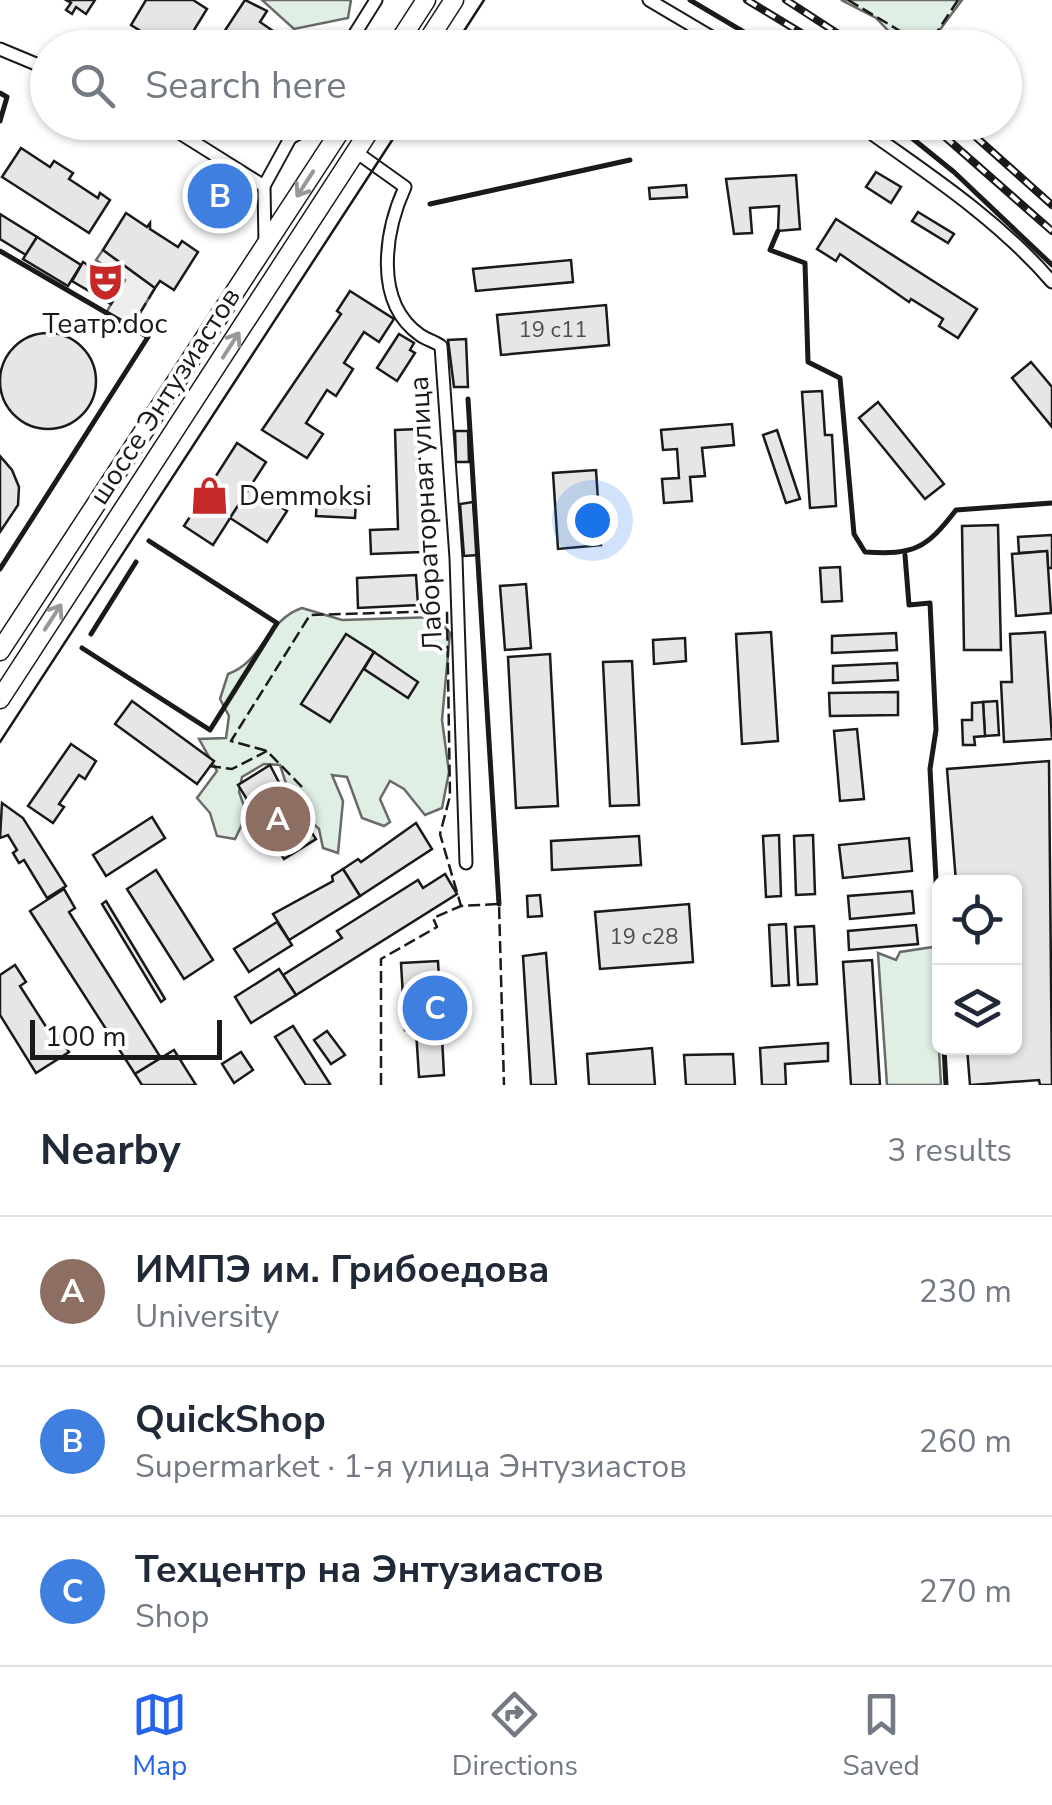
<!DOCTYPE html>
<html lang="en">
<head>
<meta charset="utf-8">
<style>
	:root { --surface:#fff; --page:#f2f2f3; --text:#1f2937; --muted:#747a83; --line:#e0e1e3; --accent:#2563eb }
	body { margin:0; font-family:"Nunito Sans",sans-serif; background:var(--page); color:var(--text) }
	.controls { position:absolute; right:30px; bottom:30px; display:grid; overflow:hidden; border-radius:15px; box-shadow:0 2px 8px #0004 }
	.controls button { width:90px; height:90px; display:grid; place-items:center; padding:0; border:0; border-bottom:2px solid var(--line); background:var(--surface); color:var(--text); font:50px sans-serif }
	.scale { position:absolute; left:30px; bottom:25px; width:192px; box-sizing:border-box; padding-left:10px; border:5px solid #1a1a1a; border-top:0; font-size:28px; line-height:35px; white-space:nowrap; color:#1a1a1a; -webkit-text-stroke:8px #fff; paint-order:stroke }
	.you { position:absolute; left:592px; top:520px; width:35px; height:35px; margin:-25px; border:8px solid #fff; border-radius:50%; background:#1a73e8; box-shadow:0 0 0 15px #1a73e833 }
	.badge { display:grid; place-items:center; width:65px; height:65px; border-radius:50%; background:var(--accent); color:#fff; font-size:32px; font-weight:700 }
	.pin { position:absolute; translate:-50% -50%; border:5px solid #fff; box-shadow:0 2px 10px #0006 }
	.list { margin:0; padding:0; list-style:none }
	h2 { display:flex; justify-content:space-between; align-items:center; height:130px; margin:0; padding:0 40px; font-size:42px }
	h2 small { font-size:32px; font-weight:400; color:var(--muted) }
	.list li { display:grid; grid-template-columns:65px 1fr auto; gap:30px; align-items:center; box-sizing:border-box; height:150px; padding:0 40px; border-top:2px solid var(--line) }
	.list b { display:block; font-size:38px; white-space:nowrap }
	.list p { margin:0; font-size:32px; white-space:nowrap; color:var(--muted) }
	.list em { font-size:32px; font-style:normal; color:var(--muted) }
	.icon { flex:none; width:55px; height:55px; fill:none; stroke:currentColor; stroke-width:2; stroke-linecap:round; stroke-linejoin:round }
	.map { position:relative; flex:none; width:1052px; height:1085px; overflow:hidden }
	.search { position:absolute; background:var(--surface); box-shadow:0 2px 8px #0004; left:30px; right:30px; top:30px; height:110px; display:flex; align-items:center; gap:25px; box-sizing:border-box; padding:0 35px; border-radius:55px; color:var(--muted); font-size:38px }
	.sheet { height:580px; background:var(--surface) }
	nav { display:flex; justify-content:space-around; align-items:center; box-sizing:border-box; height:140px; border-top:2px solid var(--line); background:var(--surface); font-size:28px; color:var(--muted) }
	nav a { display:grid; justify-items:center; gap:5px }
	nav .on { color:var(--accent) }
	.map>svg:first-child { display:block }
	.green { fill:#e0efe3; stroke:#6a6a6a; stroke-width:2.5 }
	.parking { fill:#ededed; stroke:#6a6a6a; stroke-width:2.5 }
	.building { fill:#e6e6e6; stroke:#1a1a1a; stroke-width:2.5 }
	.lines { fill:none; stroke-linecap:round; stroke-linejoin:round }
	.minor-casing { stroke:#1a1a1a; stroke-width:15 }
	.primary-casing { stroke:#1a1a1a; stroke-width:21 }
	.minor { stroke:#fff; stroke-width:11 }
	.primary { stroke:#fff; stroke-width:18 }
	.tram { stroke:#1a1a1a; stroke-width:2.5 }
	.rail-casing { stroke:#1a1a1a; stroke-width:8 }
	.rail { stroke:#fff; stroke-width:4; stroke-dasharray:11; stroke-linecap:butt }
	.fence { stroke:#1a1a1a; stroke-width:2.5; stroke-dasharray:12 5; stroke-linecap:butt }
	.wall { stroke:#1a1a1a; stroke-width:5 }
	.oneway { stroke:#989898 }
	.labels { text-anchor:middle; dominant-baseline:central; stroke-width:8; stroke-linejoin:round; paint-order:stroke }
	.number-label { font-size:22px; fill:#4d4d4d }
	.poi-label { font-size:28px; fill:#1a1a1a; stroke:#fff }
	.street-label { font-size:28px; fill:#1a1a1a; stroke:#fff }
</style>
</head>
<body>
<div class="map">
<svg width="1052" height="1085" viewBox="0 0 1052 1085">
	<rect width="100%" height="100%" fill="#fff"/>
	<g class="green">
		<path d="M262 0H351L348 18 294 29Z"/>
		<path d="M841 0H962L927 47H904L876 18Z"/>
		<path d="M302 608 342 620 436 617 450 633 442 720 449 772 442 808 425 815 404 789 390 781 380 799 390 822 384 826 362 818 347 777 332 775 343 801 338 853 323 848 319 829 293 805 280 765 264 764 242 777 239 792 247 814 235 839 217 836 210 813 197 798 217 771 199 739 226 738 229 716 220 699 228 674C263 662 266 620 302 608Z"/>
		<path d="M933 947 941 1085H887L878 953 896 960 900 952Z"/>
	</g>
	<path class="parking" d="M103 250 155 288 131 328 106 313 125 280 96 260Z"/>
	<g class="building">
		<path d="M66 0H95L86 14 76 7 72 14 66 10 71 3Z"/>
		<path d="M146 0H193L207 9 183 48H168L131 25Z"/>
		<path d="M245 0 267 11 260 22 295 46 302 35 314 42 311 48 216 44Z"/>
		<path d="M21 148 50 167 54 161 73 173 69 179 98 198 100 193 110 200 89 233 2 177Z"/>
		<path d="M214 171 232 181 219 203 201 192Z"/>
		<path d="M876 172 901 187 891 203 866 187Z"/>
		<path d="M796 175 800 229 778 231 779 206 750 208 752 233 734 234 726 179Z"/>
		<path d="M232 181 242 187 229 209 219 203Z"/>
		<path d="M686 185 687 197 650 199 649 188Z"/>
		<path d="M918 212 954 234 948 243 912 221Z"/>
		<path d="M126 213 147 227 150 223V229L178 247 182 241 198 252 174 290 160 281 155 288 103 250Z"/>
		<path d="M0 214 37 237 26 255 0 239Z"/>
		<path d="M836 219 977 309 958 338 939 326 943 319 911 299 909 302 840 254 836 261 817 249Z"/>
		<path d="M37 237 81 265 68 286 23 259Z"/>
		<path d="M571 260 573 282 476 291 473 269Z"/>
		<path d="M83 262 122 286 111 304 72 281Z"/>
		<path d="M350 291 394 319 379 342 364 332 344 363 353 369 336 396 327 390 306 423 323 434 307 458 262 430 341 314 337 311Z"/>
		<path d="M606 305 609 345 501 355 497 315Z"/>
		<circle cx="48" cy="381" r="48"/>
		<path d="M399 334 414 343 410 350 415 353 397 381 377 368Z"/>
		<path d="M466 339 468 387H454L448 340Z"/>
		<path d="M1031 362 1052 387V427L1012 378Z"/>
		<path d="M822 391 825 435H832L836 506 810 508 802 392Z"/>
		<path d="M878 402 944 484 925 499 859 418Z"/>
		<path d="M732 424 734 445 702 448 705 476 690 477 692 501 664 503 662 479 679 478 677 449 663 450 661 430Z"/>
		<path d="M419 429 422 552 371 554 370 530 398 529 395 430Z"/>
		<path d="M777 430 800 499 786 503 763 435Z"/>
		<path d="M455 431H468L469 462H456Z"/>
		<path d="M237 443 266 462 213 545 184 526Z"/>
		<path d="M0 456 12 470 19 487 18 505 0 532Z"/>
		<path d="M596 470 601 545 558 549 553 473Z"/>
		<path d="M250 487 287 511 267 542 230 518Z"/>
		<path d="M317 498 356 500 355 518 316 516Z"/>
		<path d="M473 502 478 555 464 556 460 504Z"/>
		<path d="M998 525 1001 650H964L962 526Z"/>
		<path d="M1052 535V568H1048L1047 551 1019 553 1018 537Z"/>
		<path d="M1047 551 1051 613 1016 616 1012 554Z"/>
		<path d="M840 567 842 601 822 602 820 568Z"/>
		<path d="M416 575 418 605 358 608 357 578Z"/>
		<path d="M526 584 531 648 505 650 500 586Z"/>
		<path d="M771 632 778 741 742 744 736 634Z"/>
		<path d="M1045 632 1052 739 1004 742 1001 682H1012L1010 634Z"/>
		<path d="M896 633 897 650 832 653V636Z"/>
		<path d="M346 634 374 652 330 722 301 704Z"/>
		<path d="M685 638 686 661 654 664 653 640Z"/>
		<path d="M374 652 418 682 408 698 364 669Z"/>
		<path d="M550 654 558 806 516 808 508 657Z"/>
		<path d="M632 661 639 805 610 806 603 662Z"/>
		<path d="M897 663 898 680 833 683V666Z"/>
		<path d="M898 692V715L830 716 829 693Z"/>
		<path d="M132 701 214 761 197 784 115 724Z"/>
		<path d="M997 701 999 735 985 736 983 702Z"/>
		<path d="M983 702 985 736 974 737 975 745H963L962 720H972V703Z"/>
		<path d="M857 729 864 799 840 801 834 731Z"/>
		<path d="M71 744 96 761 85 779 79 775 59 804 64 807 53 823 28 806Z"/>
		<path d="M1049 761 1052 1085H1040L1039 1080 970 1085 967 1048H1014V882H956L947 769Z"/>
		<path d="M270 765 300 823 304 821 316 839 284 859 238 785Z"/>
		<path d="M2 803 23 818 66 886 47 898 24 860 19 863 13 853 17 850 8 835 0 838Z"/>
		<path d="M152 817 165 838 106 876 93 855Z"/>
		<path d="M416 823 432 849 360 896 343 869 358 859 361 862Z"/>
		<path d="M779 835 781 896 766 897 763 836Z"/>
		<path d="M813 835 815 894 796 895 794 836Z"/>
		<path d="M639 836 641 865 552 870 551 841Z"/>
		<path d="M909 838 912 871 843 878 839 845Z"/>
		<path d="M343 869 360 896 289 940 273 914 333 881 332 876Z"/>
		<path d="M156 870 213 960 184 979 127 889Z"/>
		<path d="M445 874 457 894 296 995 283 975 342 938 337 931 418 880 423 888Z"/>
		<path d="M64 889 75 908 69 912 161 1058 135 1074 30 911Z"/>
		<path d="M912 891 914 913 850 919 848 896Z"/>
		<path d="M540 895 542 916 528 917 527 896Z"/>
		<path d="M106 901 165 999 161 1002 102 904Z"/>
		<path d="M689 904 693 962 600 969 595 912Z"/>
		<path d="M277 922 292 945 249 972 234 949Z"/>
		<path d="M786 924 789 985 772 986 769 925Z"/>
		<path d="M916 925 918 944 849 950 848 931Z"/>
		<path d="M814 926 817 984 798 985 795 927Z"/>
		<path d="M546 953 556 1085H531L523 956Z"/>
		<path d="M872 960 880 1085H851L843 962Z"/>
		<path d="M438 961 444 1075 419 1077 416 1030H405L401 963Z"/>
		<path d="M15 965 26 982 20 986 50 1033 55 1030 69 1052 36 1073 0 1015V975Z"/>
		<path d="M279 969 296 995 251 1023 235 997Z"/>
		<path d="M293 1026 330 1084 328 1085H306L275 1037Z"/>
		<path d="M327 1031 345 1055 331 1064 314 1040Z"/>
		<path d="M828 1043V1061L785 1064 786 1085H762L760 1048Z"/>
		<path d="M652 1048 655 1085H589L587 1054Z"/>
		<path d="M174 1050 196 1085H142L135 1074Z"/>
		<path d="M241 1052 253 1070 234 1083 222 1064Z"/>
		<path d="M733 1054 735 1085H686L684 1055Z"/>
	</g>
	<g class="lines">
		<defs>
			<g id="minor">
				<path d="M649 0 730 48"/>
				<path d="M346 48 376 0"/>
				<path d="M0 49 48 69"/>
				<path d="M162 122 264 186"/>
				<path d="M855 122C924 171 997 218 1052 282"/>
				<path d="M292 137 319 122"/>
				<path d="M356 152 405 187C385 231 373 302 420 335 427 340 434 341 441 346L456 558 466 863"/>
				<path d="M265 244 264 186 299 122"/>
			</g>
			<g id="primary">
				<path d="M395 48 426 0"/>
				<path d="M423 48 454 0"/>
				<path d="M0 651 346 122"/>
				<path d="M0 699 375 122"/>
			</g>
		</defs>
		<use href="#minor" class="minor-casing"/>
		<use href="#primary" class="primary-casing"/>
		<use href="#minor" class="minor"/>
		<use href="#primary" class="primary"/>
		<g class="tram">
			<path d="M453 48 484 0"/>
			<path d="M0 742 404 122"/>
		</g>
		<defs>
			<g id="rail">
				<path d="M747 0 826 48"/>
				<path d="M786 0 860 48"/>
				<path d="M928 122 1052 231"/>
				<path d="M959 122 1052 205"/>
			</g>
		</defs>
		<use href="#rail" class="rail-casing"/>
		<use href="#rail" class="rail"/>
		<g class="fence">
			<path d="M848 0 927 47 958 0"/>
			<path d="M131 328 155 288"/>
			<path d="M209 766 232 769 267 751"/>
			<path d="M302 787 267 751 231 741 310 615 447 611 450 796 440 834 461 906"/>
			<path d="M381 1085V959L437 927 433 918 461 906 499 904 504 1085"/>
		</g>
		<g class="wall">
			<path d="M690 0 771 48"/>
			<path d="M0 93 7 97 0 121"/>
			<path d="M892 122 954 172 1052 265"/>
			<path d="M430 204 630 160"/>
			<path d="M778 231 770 250 805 263 808 362 840 378 854 534 865 552C914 555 926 549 956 510L1052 503"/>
			<path d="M0 251 148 337 0 569"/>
			<path d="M468 399 499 904"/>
			<path d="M905 555 909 605 930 603 936 730 930 769 940 954"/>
			<path d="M91 634 136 562"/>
			<path d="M82 648 210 730 277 623 149 541"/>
			<path d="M944 1048 946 1085"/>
		</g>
	</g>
	<defs><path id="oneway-shaft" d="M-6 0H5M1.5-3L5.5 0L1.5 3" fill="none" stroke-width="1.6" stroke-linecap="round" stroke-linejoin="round" transform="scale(2.5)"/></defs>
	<g class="oneway">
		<use href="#oneway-shaft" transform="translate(305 184) rotate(123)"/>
		<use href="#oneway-shaft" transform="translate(231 345) rotate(-57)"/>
		<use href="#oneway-shaft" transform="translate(53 617) rotate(-57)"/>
	</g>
	<defs>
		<symbol id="theatre-bare" viewBox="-9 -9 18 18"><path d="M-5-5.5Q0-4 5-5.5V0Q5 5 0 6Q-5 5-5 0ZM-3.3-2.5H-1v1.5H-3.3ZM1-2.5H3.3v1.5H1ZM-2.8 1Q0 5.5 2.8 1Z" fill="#c62828" stroke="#fff" stroke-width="2.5" paint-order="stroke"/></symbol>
		<symbol id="shop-bare" viewBox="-9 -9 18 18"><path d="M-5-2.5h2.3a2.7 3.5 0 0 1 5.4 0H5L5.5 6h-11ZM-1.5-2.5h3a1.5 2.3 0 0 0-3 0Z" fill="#c62828" stroke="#fff" stroke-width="2.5" paint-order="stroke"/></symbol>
	</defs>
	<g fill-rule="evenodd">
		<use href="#theatre-bare" x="78" y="254" width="55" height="55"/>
		<use href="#shop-bare" x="182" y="468" width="55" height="55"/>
	</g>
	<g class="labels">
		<g class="number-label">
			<text x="553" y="330">19 с11</text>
			<text x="644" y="937">19 с28</text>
		</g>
		<g class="poi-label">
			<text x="105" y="324">Театр.doc</text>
			<text x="239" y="496" text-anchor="start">Demmoksi</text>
		</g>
		<g class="street-label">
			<text transform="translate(165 396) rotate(-57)">шоссе Энтузиастов</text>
			<text transform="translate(426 514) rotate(-93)">Лабораторная улица</text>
		</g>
	</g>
</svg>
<div class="controls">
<button><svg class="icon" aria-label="locate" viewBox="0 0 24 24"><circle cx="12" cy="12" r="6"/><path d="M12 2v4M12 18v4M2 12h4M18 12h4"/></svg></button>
<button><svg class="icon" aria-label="layers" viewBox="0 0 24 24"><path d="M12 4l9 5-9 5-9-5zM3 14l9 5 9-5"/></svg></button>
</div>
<div class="scale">100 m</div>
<div class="you"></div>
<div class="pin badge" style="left:278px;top:819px;background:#8d6e63">A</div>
<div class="pin badge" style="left:220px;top:196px;background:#3f7fe0">B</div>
<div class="pin badge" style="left:435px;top:1008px;background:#3f7fe0">C</div>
<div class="search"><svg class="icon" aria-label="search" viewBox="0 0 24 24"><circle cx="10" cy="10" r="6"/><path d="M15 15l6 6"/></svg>Search here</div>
</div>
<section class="sheet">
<h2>Nearby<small>3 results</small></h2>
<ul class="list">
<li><span class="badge" style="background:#8d6e63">A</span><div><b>ИМПЭ им. Грибоедова</b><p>University</p></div><em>230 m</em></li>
<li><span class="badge" style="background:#3f7fe0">B</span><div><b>QuickShop</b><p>Supermarket · 1-я улица Энтузиастов</p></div><em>260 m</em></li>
<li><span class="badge" style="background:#3f7fe0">C</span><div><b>Техцентр на Энтузиастов</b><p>Shop</p></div><em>270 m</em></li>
</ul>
</section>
<nav>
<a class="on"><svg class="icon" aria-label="map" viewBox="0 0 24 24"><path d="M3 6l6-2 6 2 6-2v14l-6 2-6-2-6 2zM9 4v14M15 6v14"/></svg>Map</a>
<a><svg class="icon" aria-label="directions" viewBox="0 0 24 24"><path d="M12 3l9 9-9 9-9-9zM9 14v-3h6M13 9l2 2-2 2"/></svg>Directions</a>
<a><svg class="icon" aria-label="saved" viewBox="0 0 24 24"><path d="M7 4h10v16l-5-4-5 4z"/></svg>Saved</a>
</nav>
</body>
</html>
